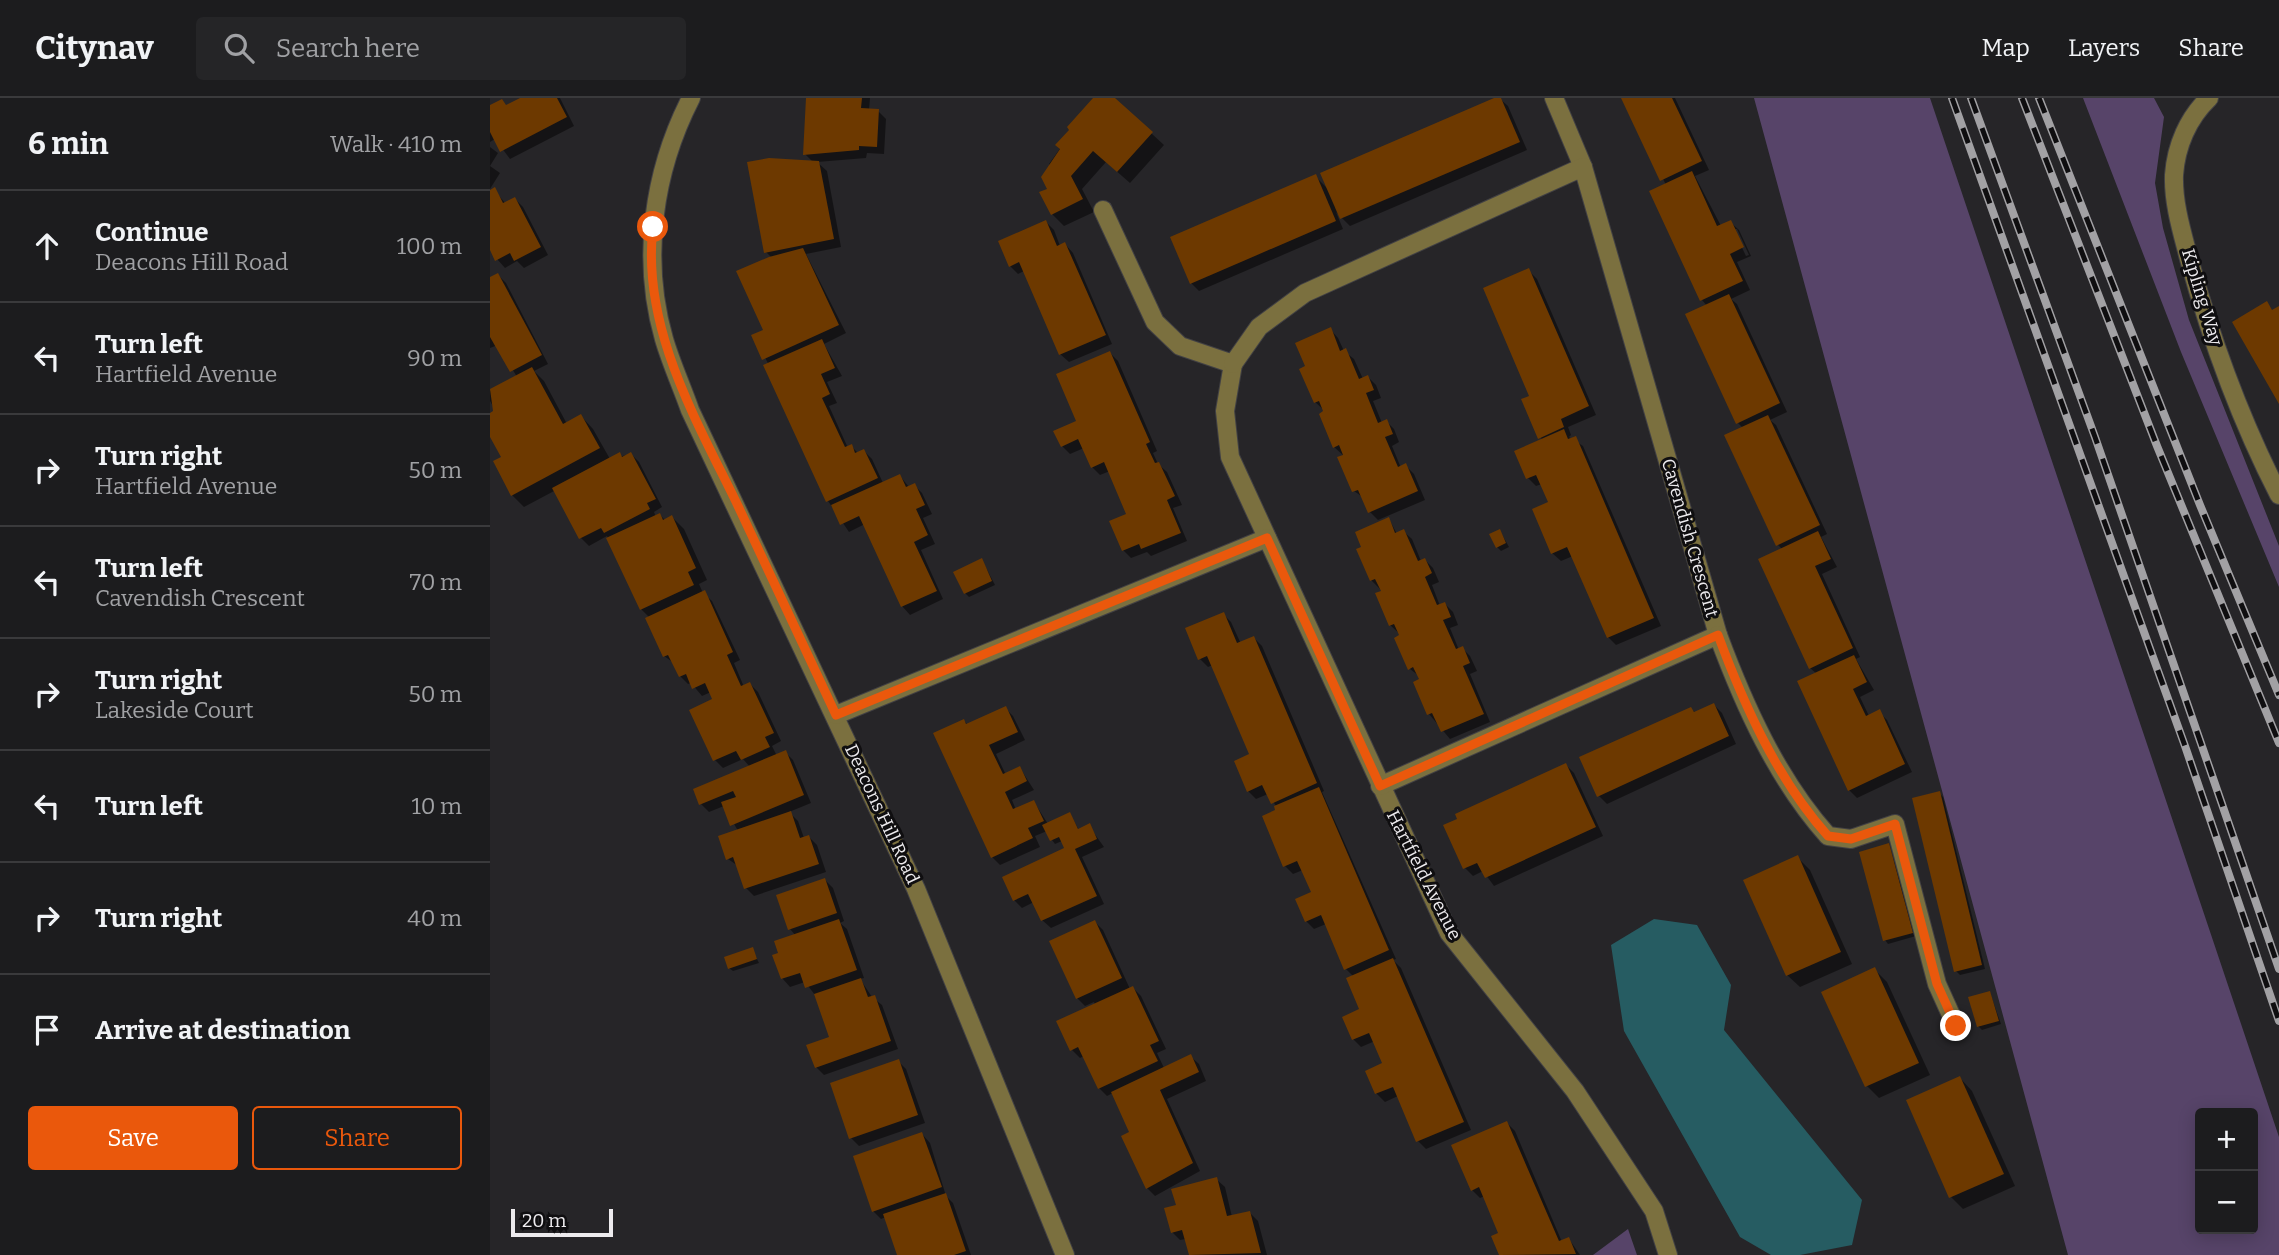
<!DOCTYPE html>
<html lang="en">
<head>
<meta charset="utf-8">
<style>
	:root { --surface:#1c1c1e; --page:#252527; --text:#f1f3f6; --muted:#a0a1a4; --line:#3a3a3c; --accent:#ea580c }
	body { margin:0; font-family:Bitter,serif; background:var(--page); color:var(--text) }
	.controls { position:absolute; right:21px; bottom:21px; display:grid; overflow:hidden; border-radius:7px; box-shadow:0 4px 18px #0003 }
	.controls button { width:63px; height:63px; display:grid; place-items:center; padding:0; border:0; border-bottom:2px solid var(--line); background:var(--surface); color:var(--text); font:35px sans-serif }
	.scale { position:absolute; left:21px; bottom:18px; width:102px; box-sizing:border-box; padding-left:7px; border:4px solid #edebee; border-top:0; font-size:19px; line-height:24px; white-space:nowrap; color:#edebee; -webkit-text-stroke:5px #0f0e10; paint-order:stroke }
	.stop { position:absolute; width:21px; height:21px; margin:-16px; border:5px solid #ea580c; border-radius:50%; background:#fff }
	.stop.end { background:#ea580c; border-color:#fff; box-shadow:0 2px 7px #0008 }
	.list { margin:0; padding:0; list-style:none }
	h2 { display:flex; justify-content:space-between; align-items:center; height:91px; margin:0; padding:0 28px; font-size:30px }
	h2 small { font-size:23px; font-weight:400; color:var(--muted) }
	.list li { display:grid; grid-template-columns:46px 1fr auto; gap:21px; align-items:center; box-sizing:border-box; height:112px; padding:0 28px; border-top:2px solid var(--line) }
	.list b { display:block; font-size:26px; white-space:nowrap }
	.list p { margin:0; font-size:23px; white-space:nowrap; color:var(--muted) }
	.list em { font-size:23px; font-style:normal; color:var(--muted) }
	.actions { display:flex; gap:14px; padding:21px 28px }
	.actions a { flex:1; padding:16px 0; border:2px solid var(--accent); border-radius:7px; text-align:center; font-size:24px; color:var(--accent) }
	.actions .main { background:var(--accent); color:#fff }
	.icon { flex:none; width:38px; height:38px; fill:none; stroke:currentColor; stroke-width:2; stroke-linecap:round; stroke-linejoin:round }
	.map { position:relative; flex:none; width:1789px; height:1157px; overflow:hidden }
	header { display:flex; align-items:center; gap:42px; box-sizing:border-box; height:98px; padding:0 35px; background:var(--surface); border-bottom:2px solid var(--line) }
	header strong { font-size:33px }
	nav { display:flex; gap:38px; margin-inline-start:auto; font-size:24px }
	.search { width:490px; height:63px; background:var(--page); display:flex; align-items:center; gap:18px; box-sizing:border-box; padding:0 24px; border-radius:7px; color:var(--muted); font-size:26px }
	main { display:flex }
	aside { flex:1; background:var(--surface) }
	.map>svg:first-child { display:block }
	.green { fill:#574469; fill-rule:evenodd }
	.water { fill:#265c62 }
	.shadow { fill:#0007; fill-rule:evenodd }
	.building { fill:#6d3900 }
	.lines { fill:none; stroke-linecap:round; stroke-linejoin:round }
	.minor-casing { stroke:#424144; stroke-width:20 }
	.minor { stroke:#7b703f; stroke-width:18 }
	.rail-casing { stroke:#a2a1a4; stroke-width:8 }
	.rail { stroke:#0f0e10; stroke-width:5; stroke-dasharray:16; stroke-linecap:butt }
	.route { stroke:#ea580c; stroke-width:9 }
	.labels { text-anchor:middle; dominant-baseline:central; stroke-width:6; stroke-linejoin:round; paint-order:stroke }
	.street-label { font-size:18px; fill:#edebee; stroke:#0f0e10 }
</style>
</head>
<body>
<header>
<strong>Citynav</strong>
<div class="search"><svg class="icon" aria-label="search" viewBox="0 0 24 24"><circle cx="10" cy="10" r="6"/><path d="M15 15l6 6"/></svg>Search here</div>
<nav><a>Map</a><a>Layers</a><a>Share</a></nav>
</header>
<main>
<aside>
<h2>6 min<small>Walk · 410 m</small></h2>
<ul class="list">
<li><svg class="icon" aria-label="ahead" viewBox="0 0 24 24"><path d="M12 20V5M6 11l6-6 6 6"/></svg><div><b>Continue</b><p>Deacons Hill Road</p></div><em>100 m</em></li>
<li><svg class="icon" aria-label="left" viewBox="0 0 24 24"><path d="M17 20v-9H6M10 6l-5 5 5 5"/></svg><div><b>Turn left</b><p>Hartfield Avenue</p></div><em>90 m</em></li>
<li><svg class="icon" aria-label="right" viewBox="0 0 24 24"><path d="M7 20v-9h11M14 6l5 5-5 5"/></svg><div><b>Turn right</b><p>Hartfield Avenue</p></div><em>50 m</em></li>
<li><svg class="icon" aria-label="left" viewBox="0 0 24 24"><path d="M17 20v-9H6M10 6l-5 5 5 5"/></svg><div><b>Turn left</b><p>Cavendish Crescent</p></div><em>70 m</em></li>
<li><svg class="icon" aria-label="right" viewBox="0 0 24 24"><path d="M7 20v-9h11M14 6l5 5-5 5"/></svg><div><b>Turn right</b><p>Lakeside Court</p></div><em>50 m</em></li>
<li><svg class="icon" aria-label="left" viewBox="0 0 24 24"><path d="M17 20v-9H6M10 6l-5 5 5 5"/></svg><div><b>Turn left</b></div><em>10 m</em></li>
<li><svg class="icon" aria-label="right" viewBox="0 0 24 24"><path d="M7 20v-9h11M14 6l5 5-5 5"/></svg><div><b>Turn right</b></div><em>40 m</em></li>
<li><svg class="icon" aria-label="arrive" viewBox="0 0 24 24"><path d="M6 21V4h12l-3 4 3 4H6"/></svg><div><b>Arrive at destination</b></div></li>
</ul>
<div class="actions"><a class="main">Save</a><a>Share</a></div>
</aside>
<div class="map">
<svg width="1789" height="1157" viewBox="0 0 1789 1157">
	<rect width="100%" height="100%" fill="#262528"/>
	<g class="green">
		<path d="M1264 0H1440L1789 1039V1157H1578ZM1710 1015H1763V1131H1710Z"/>
		<path d="M1593 0H1664L1674 19 1665 85 1673 130 1699 222 1789 448V489L1691 254Z"/>
		<path d="M1138 1131 1147 1157H1103Z"/>
	</g>
	<path class="water" d="M1164 821 1207 827 1241 887 1234 932 1372 1102 1362 1147 1310 1157H1281L1250 1139 1134 933 1121 847Z"/>
	<g class="shadow">
		<path d="M33 0H70L84 28 20 61 5 41 0 44V9L17 8Z"/>
		<path d="M318 0H380L379 12 388 13 396 21 394 56 377 55 376 60 327 64 337 73 351 149 316 156 356 235 334 246 352 278 337 284 347 305 339 308 358 350 361 348 368 355 374 353 382 361 393 385 410 378 419 389 424 387 432 395 442 416 433 420 445 446 431 452 453 501 420 517 412 508 375 426 359 434 338 403 279 267 263 238 275 233 282 160 276 154 324 65 315 56Z"/>
		<path d="M606 0H623L674 47 640 85 616 64 592 91 604 114 574 128 562 116V69L559 66Z"/>
		<path d="M1009 0 1018 8 1037 52 860 128 846 114 853 131 709 193 701 185 825 78 839 92Z"/>
		<path d="M1133 0H1185L1219 72 1205 78 1231 128 1240 124 1249 132 1261 158 1247 164 1260 192 1241 201 1247 206 1297 314 1280 322 1286 327 1337 436 1331 439 1347 469 1332 476 1370 559 1366 561 1384 592 1370 599 1379 618 1389 614 1397 622 1422 674 1367 700 1359 692 1327 576 1320 570 1292 451 1288 447 1253 330 1248 325 1217 208 1212 202 1161 94 1176 87ZM1243 131H1247L1259 157 1256 158Z"/>
		<path d="M0 49 8 55 0 68 10 75 0 91Z"/>
		<path d="M4 92 16 106 25 101 33 109 58 157 34 170 27 163 15 170 7 161 0 149V94Z"/>
		<path d="M556 124 564 132 570 148 575 146 583 155 622 246 579 264 570 256 534 173 528 176 520 168Z"/>
		<path d="M1039 173 1047 181 1106 317 1078 329 1081 337 1079 339 1093 348 1171 528 1126 547 1118 539 1083 458 1071 463 1062 455 1060 405 1052 386 1046 388 1038 380 1026 354 1052 343 1041 299Z"/>
		<path d="M8 177 16 185 58 266 44 273 54 283 77 326 91 318 103 331 120 361 141 356 149 364 172 409 164 414 166 419 170 417 175 422 182 419 194 431 217 482 209 486 213 495 222 503 250 562 244 565 254 589 260 586 268 594 291 643 282 648 287 658 295 654 303 662 321 705 299 714 308 723 314 740 319 739 327 747 336 774 264 798 256 790 248 768 238 761 248 733 234 708 219 714 211 706 205 692 260 669 253 661 233 670 225 662V602L221 594 212 598 201 585 198 586 190 578 184 565 174 558 160 520 151 511 117 438 99 448 91 440 66 392 34 409 22 397 13 360 0 335V317L6 313 0 303V293L27 279 8 247 0 250V181Z"/>
		<path d="M840 231 848 240 854 253 864 261 873 281 878 279 886 287 891 300 883 303 892 325 896 323 904 331 909 344 902 348 911 370 916 368 924 376 935 402 888 422 880 414 874 400 864 393 854 358 844 349 836 314 825 304 817 269Z"/>
		<path d="M620 255 628 263 667 353 663 355 668 366 677 374 692 407 683 410 697 443 661 458 657 454 641 460 633 452 639 417 620 373 610 377 602 369 594 350 580 356 572 348 589 324Z"/>
		<path d="M899 421 907 436 913 433 922 441 931 463 935 462 943 470 949 484 942 487 950 508 955 506 963 514 968 527 960 530 969 552 972 550 980 558 987 573 980 576 1000 624 960 641 939 616 929 578 920 571 912 538 900 527 893 494 881 482Z"/>
		<path d="M1010 433 1019 449 1011 453 1007 449Z"/>
		<path d="M492 462 505 487 479 499 475 495Z"/>
		<path d="M733 516 741 524 751 546 764 540 772 548 834 693 832 694 906 861 903 862 911 870 981 1032 936 1051 928 1043 908 998 895 1004 886 995 895 966 885 943 871 949 863 941 872 912 863 878 856 871 836 826 824 831 816 823 823 795 813 772 803 776 795 768 786 708 778 696 766 701 758 693 762 657 723 567 718 569 710 561Z"/>
		<path d="M1224 607 1232 615 1246 646 1117 706 1109 698 1091 659 1201 611 1206 615Z"/>
		<path d="M515 610 523 618 535 642 506 656 516 677 530 670 544 692 522 702 526 712 544 704 558 726 580 716 589 732 599 728 614 749 592 759 614 806 561 830 552 822 544 804 532 810 524 802 576 751 572 743 565 746 562 742 557 733 545 738 550 749 510 767 502 759 474 623 478 627Z"/>
		<path d="M1076 667 1084 675 1113 738 1004 788 993 773 983 778 975 770Z"/>
		<path d="M1449 695 1453 699 1495 871 1470 877 1466 873Z"/>
		<path d="M1399 747 1426 838 1398 846 1395 842Z"/>
		<path d="M1307 759 1320 772 1362 866 1310 889 1297 877Z"/>
		<path d="M335 782 343 790 354 823 350 825 357 831 374 880 370 881 382 899 392 907 408 951 334 977 326 969 341 940 325 897 315 884 300 889 292 880 290 856 306 838 300 831Z"/>
		<path d="M605 824 613 832 640 891 643 890 651 898 676 951 667 955 674 970 700 958 709 966 716 983 677 1001 710 1073 665 1098 657 1090 642 1035 623 995 617 998 609 990 594 958 590 960 582 952 605 907 604 904 595 908 587 900Z"/>
		<path d="M262 851 269 865 243 873 239 870Z"/>
		<path d="M1385 872 1397 884 1440 977 1389 1000 1377 988Z"/>
		<path d="M1500 895 1511 926 1492 932 1488 928Z"/>
		<path d="M408 963 416 971 435 1025 369 1048 361 1040Z"/>
		<path d="M1470 980 1482 993 1525 1088 1473 1111 1461 1099Z"/>
		<path d="M1017 1025 1025 1033 1072 1144 1079 1141 1090 1157H1011L1003 1139 1011 1136 995 1098 990 1100 982 1092Z"/>
		<path d="M432 1036 440 1045 456 1098 463 1105 481 1157H409L396 1119 391 1121 383 1113Z"/>
		<path d="M726 1081 735 1089 742 1119 760 1115 768 1123 777 1157H701L696 1141 690 1142 682 1134 688 1108Z"/>
	</g>
	<g class="building">
		<path d="M30 0H67L77 19 10 54 0 34V7L12 1 16 7Z"/>
		<path d="M316 0H372L371 10 389 11 387 49 369 48V52L313 57Z"/>
		<path d="M603 0H625L663 34 627 74 603 53 581 78 593 101 561 117 549 94 557 91 551 79 570 51 565 47 579 32 577 29Z"/>
		<path d="M1004 0H1011L1030 44 850 121 830 75Z"/>
		<path d="M1131 0H1182L1212 63 1170 83Z"/>
		<path d="M279 60 329 63 344 141 274 155 257 64Z"/>
		<path d="M1202 73 1227 128 1241 122 1254 149 1240 156 1253 183 1210 203 1159 93Z"/>
		<path d="M826 76 846 123 700 186 680 139Z"/>
		<path d="M5 89 13 105 25 99 51 149 24 163 20 155 5 163 0 152V92Z"/>
		<path d="M556 122 567 148 575 144 616 237 569 257 529 164 519 169 508 143Z"/>
		<path d="M313 150 349 227 272 262 261 237 273 232 246 173 279 159Z"/>
		<path d="M1039 170 1099 308 1071 321 1074 329 1048 341 1031 301 1039 298 993 190Z"/>
		<path d="M8 175 52 257 20 274 0 239V179Z"/>
		<path d="M1239 196 1290 305 1246 326 1195 216Z"/>
		<path d="M1777 203 1782 212 1789 208V306L1742 224Z"/>
		<path d="M841 229 850 253 856 250 869 281 878 277 884 292 876 295 888 325 897 321 903 336 895 339 908 369 916 365 928 393 878 415 868 392 862 394 847 359 853 357 849 347 843 350 829 316 833 313 829 303 824 305 809 271 815 268 805 245Z"/>
		<path d="M332 241 345 270 331 276 340 296 332 300 355 349 362 346 365 355 374 351 388 380 336 404 273 267Z"/>
		<path d="M620 253 660 344 656 346 665 365 669 364 685 398 677 402 691 435 651 451 649 446 632 453 619 423 636 416 614 364 601 370 588 341 571 349 563 333 586 323 566 276Z"/>
		<path d="M42 269 73 326 91 316 110 350 21 398 3 363 11 359 0 339V315L3 313 0 291Z"/>
		<path d="M1278 317 1330 427 1286 448 1234 337Z"/>
		<path d="M1074 331 1078 341 1086 338 1164 520 1117 540 1077 449 1061 456 1042 411 1058 404 1046 377 1036 381 1024 353Z"/>
		<path d="M130 354 132 359 141 354 166 401 157 405 160 411 114 435 111 430 89 441 62 390Z"/>
		<path d="M410 376 416 389 425 385 435 407 426 411 438 437 424 444 447 493 411 509 369 418 350 427 341 407Z"/>
		<path d="M170 415 173 422 182 417 206 470 198 474 204 487 150 512 116 440Z"/>
		<path d="M899 419 905 435 914 431 928 463 935 460 942 475 935 479 947 507 955 504 961 519 953 522 966 551 973 548 980 565 973 568 994 616 951 634 942 615 937 617 923 584 929 581 923 569 918 572 904 540 909 537 904 526 899 528 885 495 891 493 885 481 880 483 866 451 871 449 865 434Z"/>
		<path d="M1010 431 1016 445 1006 450 999 436Z"/>
		<path d="M1328 433 1341 461 1325 468 1363 550 1319 571 1268 461Z"/>
		<path d="M492 460 502 483 474 496 463 474Z"/>
		<path d="M215 492 243 554 237 557 251 588 260 584 284 635 275 639 280 649 251 662 246 653 223 663 199 612 222 601 215 585 202 591 196 576 189 579 178 557 173 559 155 520Z"/>
		<path d="M734 514 747 545 764 538 827 685 781 706 772 687 757 694 744 663 759 656 717 558 708 562 695 530Z"/>
		<path d="M1364 557 1377 584 1363 591 1376 618 1390 611 1415 666 1358 693 1307 583Z"/>
		<path d="M1224 605 1239 638 1107 699 1089 659 1201 609 1204 614Z"/>
		<path d="M516 608 528 634 499 647 513 676 530 668 537 683 515 694 523 711 544 702 554 723 538 730 543 740 501 760 443 635 474 621 476 626Z"/>
		<path d="M296 652 314 697 240 728 231 704 246 699 243 693 209 707 203 691Z"/>
		<path d="M1076 665 1106 729 995 780 987 765 973 771 953 727 967 721 965 716Z"/>
		<path d="M829 689 899 852 854 872 831 817 815 824 805 801 821 794 807 763 793 769 772 718 785 712 784 708Z"/>
		<path d="M1450 693 1492 867 1464 874 1422 700Z"/>
		<path d="M301 713 310 740 319 737 329 766 254 791 243 759 236 762 228 738Z"/>
		<path d="M580 714 588 731 600 725 607 741 585 751 607 798 551 823 538 796 523 803 512 779 574 750 569 739 560 743 552 727Z"/>
		<path d="M1399 745 1423 835 1393 843 1369 754Z"/>
		<path d="M1308 757 1351 854 1296 878 1253 782Z"/>
		<path d="M335 780 347 815 298 832 286 797Z"/>
		<path d="M349 821 367 872 315 890 310 875 291 881 282 857 288 855 284 843Z"/>
		<path d="M605 822 632 880 586 901 559 843Z"/>
		<path d="M263 849 267 861 238 871 234 859Z"/>
		<path d="M903 860 974 1024 926 1044 903 989 885 996 875 973 892 965 879 935 862 942 852 919 869 911 856 880Z"/>
		<path d="M1385 869 1429 965 1375 989 1331 894Z"/>
		<path d="M371 880 378 899 385 897 401 943 325 970 316 947 339 939 324 896Z"/>
		<path d="M643 888 669 943 660 947 668 963 608 991 588 949 580 953 566 923Z"/>
		<path d="M1500 893 1509 923 1487 929 1478 899Z"/>
		<path d="M701 956 709 974 670 992 703 1065 656 1091 631 1038 639 1034 621 994Z"/>
		<path d="M409 961 428 1017 359 1041 340 985Z"/>
		<path d="M1470 978 1514 1076 1459 1100 1416 1002Z"/>
		<path d="M1017 1023 1069 1143 1079 1139 1086 1156 1009 1157 1001 1138 1008 1135 989 1089 981 1093 961 1047Z"/>
		<path d="M432 1034 452 1089 382 1114 363 1058Z"/>
		<path d="M727 1079 737 1118 760 1113 771 1155 699 1157 692 1132 681 1135 674 1110 686 1107 681 1091Z"/>
		<path d="M456 1095 476 1153 464 1157H407L393 1116Z"/>
	</g>
	<g class="lines">
		<defs>
			<g id="minor">
				<path d="M201 0C163 74 151 161 174 241 181 265 192 289 200 312L426 791 575 1157"/>
				<path d="M1064 0 1093 69"/>
				<path d="M1719 0C1698 20 1686 48 1684 77 1683 105 1692 134 1699 161 1721 241 1751 323 1789 397"/>
				<path d="M613 112 665 224 690 248 743 266 735 313 740 359 959 835 1085 993 1164 1113 1178 1157"/>
				<path d="M743 266 769 229 815 195 1093 69 1228 537 890 688"/>
				<path d="M1228 537C1254 607 1287 681 1338 738L1361 741 1405 726 1447 886 1466 928"/>
				<path d="M346 617 777 440"/>
			</g>
		</defs>
		<use href="#minor" class="minor-casing"/>
		<use href="#minor" class="minor"/>
		<defs>
			<g id="rail">
				<path d="M1462 0 1695 648 1789 923"/>
				<path d="M1481 0 1605 339 1789 871"/>
				<path d="M1532 0 1667 348 1789 645"/>
				<path d="M1549 0 1710 407 1789 597"/>
			</g>
		</defs>
		<use href="#rail" class="rail-casing"/>
		<use href="#rail" class="rail"/>
	</g>
	<g class="lines">
		<path class="route" d="M163 129C151 230 207 323 249 410 282 479 314 548 346 617L777 440 890 688 1228 537C1254 607 1287 681 1338 738L1361 741 1405 726 1447 886 1466 928"/>
	</g>
	<g class="labels">
		<g class="street-label">
			<text transform="translate(1712 199) rotate(73)">Kipling Way</text>
			<text transform="translate(1200 440) rotate(74)">Cavendish Crescent</text>
			<text transform="translate(392 716) rotate(65)">Deacons Hill Road</text>
			<text transform="translate(934 777) rotate(63)">Hartfield Avenue</text>
		</g>
	</g>
</svg>
<div class="controls">
<button>+</button>
<button>−</button>
</div>
<div class="scale">20 m</div>
<div class="stop" style="left:163px;top:129px"></div>
<div class="stop end" style="left:1466px;top:928px"></div>
</div>
</main>
</body>
</html>
